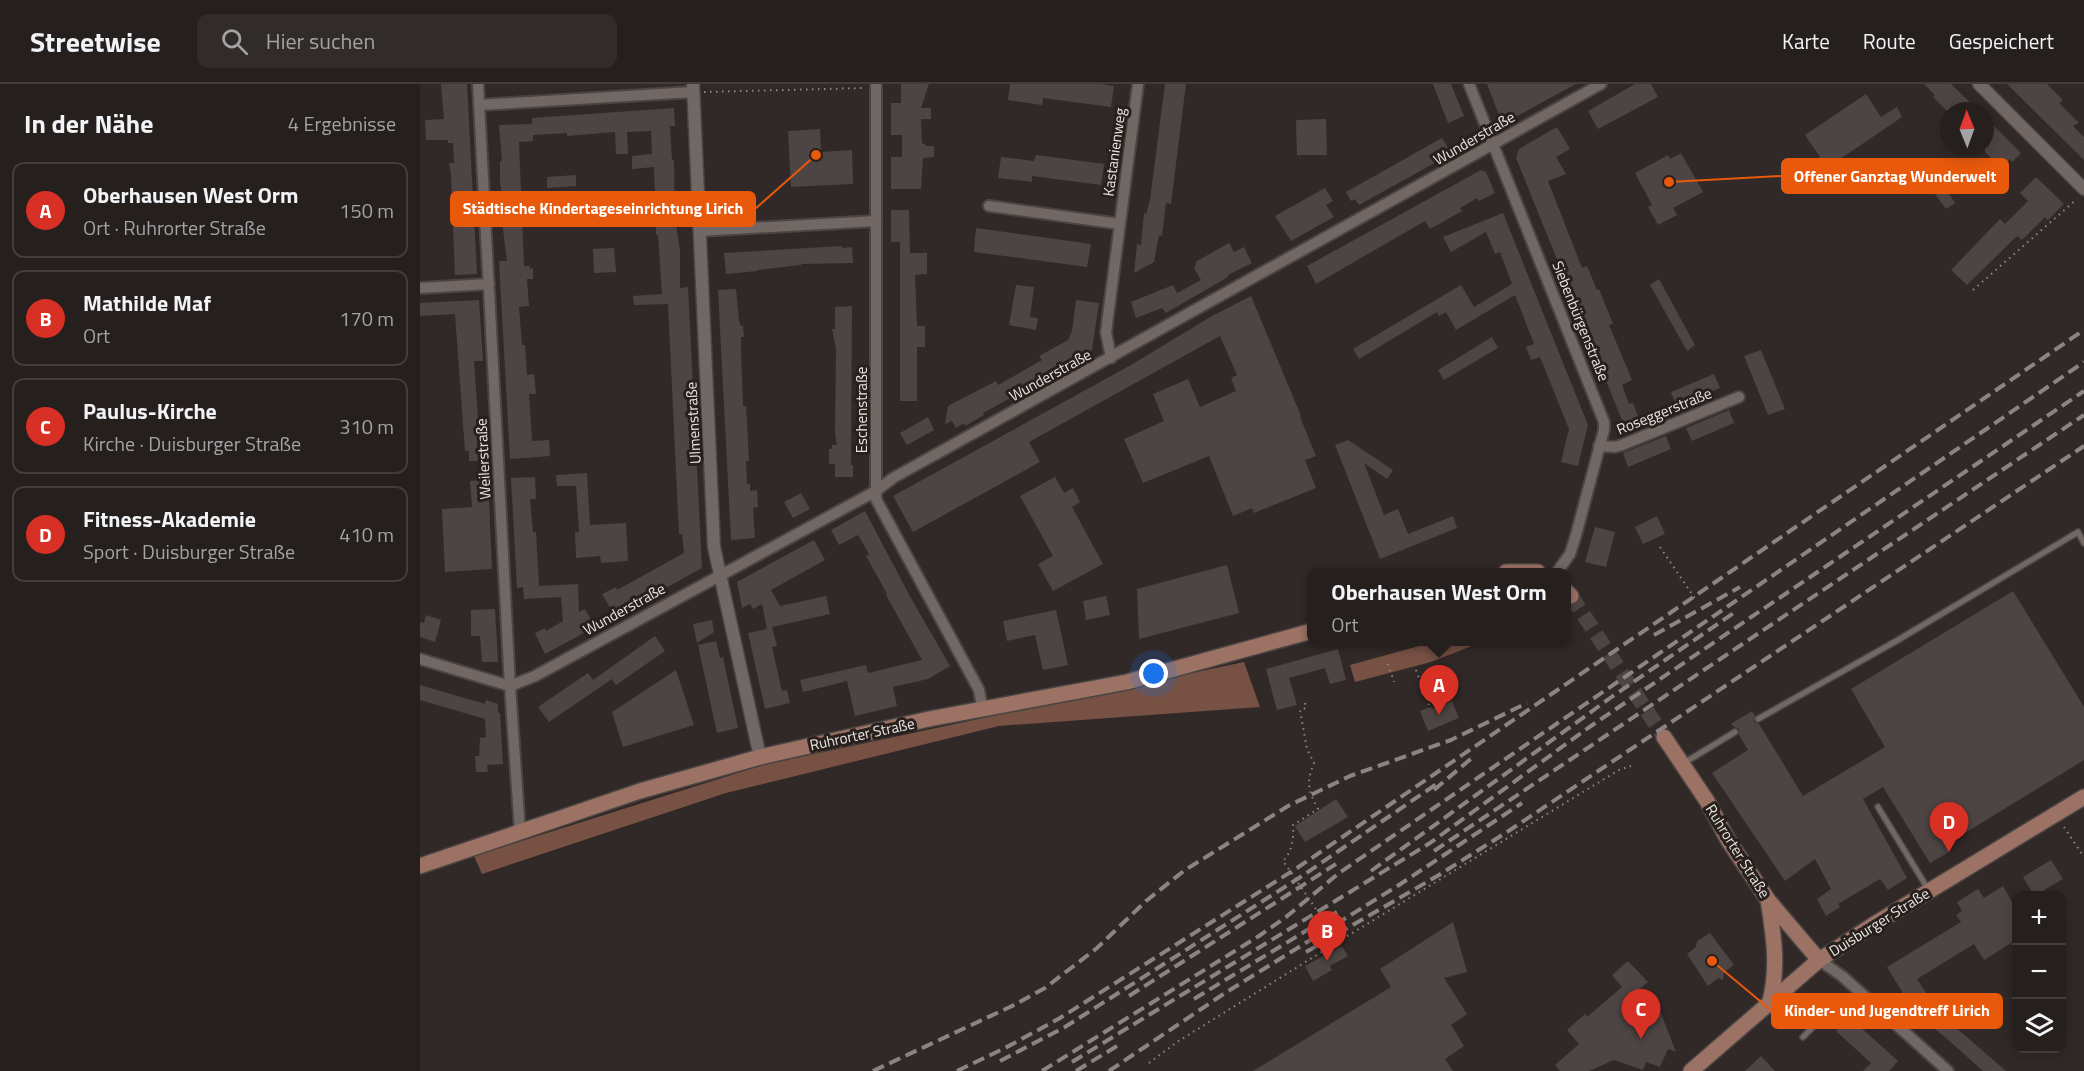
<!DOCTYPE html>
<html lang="de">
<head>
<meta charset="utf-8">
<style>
	:root { --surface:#251f1d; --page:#312c2a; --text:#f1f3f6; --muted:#a3a2a4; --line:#423d3b; --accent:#d93025 }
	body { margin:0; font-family:"Titillium Web",sans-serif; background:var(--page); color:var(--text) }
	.controls { position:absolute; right:18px; bottom:18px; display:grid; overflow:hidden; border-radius:12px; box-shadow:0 3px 15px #0003 }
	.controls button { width:54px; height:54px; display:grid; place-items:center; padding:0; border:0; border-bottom:2px solid var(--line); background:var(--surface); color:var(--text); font:30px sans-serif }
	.compass { position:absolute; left:1520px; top:18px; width:54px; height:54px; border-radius:50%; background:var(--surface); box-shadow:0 3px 15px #0003; rotate:359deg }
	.you { position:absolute; left:734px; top:590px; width:21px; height:21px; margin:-15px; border:4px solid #fff; border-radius:50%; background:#1a73e8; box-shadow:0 0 0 9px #1a73e833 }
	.badge { display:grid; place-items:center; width:39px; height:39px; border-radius:50%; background:var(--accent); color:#fff; font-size:20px; font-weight:700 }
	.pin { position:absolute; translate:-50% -50px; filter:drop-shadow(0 2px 3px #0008) }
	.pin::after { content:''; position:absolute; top:32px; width:21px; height:18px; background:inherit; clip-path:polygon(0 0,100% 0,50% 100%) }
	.popup { position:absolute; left:887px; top:484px; width:264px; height:78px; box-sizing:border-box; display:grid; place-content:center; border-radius:12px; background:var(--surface); filter:drop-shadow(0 2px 4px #0005); font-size:20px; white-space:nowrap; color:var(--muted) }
	.popup b { font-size:22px; color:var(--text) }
	.popup::after { content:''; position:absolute; left:50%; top:100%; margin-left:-12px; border:12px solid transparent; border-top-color:var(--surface) }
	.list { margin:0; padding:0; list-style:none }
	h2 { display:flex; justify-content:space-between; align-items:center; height:78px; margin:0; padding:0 24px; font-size:26px }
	h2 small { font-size:20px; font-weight:400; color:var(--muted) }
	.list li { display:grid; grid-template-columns:39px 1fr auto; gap:18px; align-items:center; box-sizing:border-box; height:96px; margin:0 12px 12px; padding:0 12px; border:2px solid var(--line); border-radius:12px }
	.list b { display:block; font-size:22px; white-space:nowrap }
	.list p { margin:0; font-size:20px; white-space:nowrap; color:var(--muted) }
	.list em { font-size:20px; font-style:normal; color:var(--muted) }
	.icon { flex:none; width:33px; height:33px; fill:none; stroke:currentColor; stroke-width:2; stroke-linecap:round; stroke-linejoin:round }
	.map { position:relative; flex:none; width:1664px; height:987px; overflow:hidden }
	header { display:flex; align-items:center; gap:36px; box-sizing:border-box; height:84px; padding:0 30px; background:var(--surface); border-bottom:2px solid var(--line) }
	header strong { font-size:28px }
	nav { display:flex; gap:33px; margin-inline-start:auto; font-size:21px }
	.search { width:420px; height:54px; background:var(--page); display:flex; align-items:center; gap:15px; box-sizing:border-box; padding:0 21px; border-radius:12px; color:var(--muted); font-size:22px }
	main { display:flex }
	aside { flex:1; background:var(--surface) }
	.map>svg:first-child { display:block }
	.forest { fill:#765144 }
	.building { fill:#4d4543 }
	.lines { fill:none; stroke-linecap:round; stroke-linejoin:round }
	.secondary-tunnel { stroke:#4d4543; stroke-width:15; stroke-dasharray:15 8; stroke-linecap:butt }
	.service-casing { stroke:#4a4543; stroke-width:8 }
	.minor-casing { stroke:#4a4543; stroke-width:14 }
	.tertiary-casing { stroke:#4a4543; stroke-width:15 }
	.secondary-casing { stroke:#4a4543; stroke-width:18 }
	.path { stroke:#8e8886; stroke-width:2; stroke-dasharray:1.5 4.5; stroke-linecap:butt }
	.service { stroke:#716866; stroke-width:5 }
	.minor { stroke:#716866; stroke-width:10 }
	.tertiary { stroke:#716866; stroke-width:12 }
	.secondary { stroke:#9c7264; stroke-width:15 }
	.rail { stroke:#8b8482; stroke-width:4; stroke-dasharray:12 6; stroke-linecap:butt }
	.labels { text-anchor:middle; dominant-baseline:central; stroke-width:6; stroke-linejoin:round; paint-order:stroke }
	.street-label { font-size:15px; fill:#eae5e3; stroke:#27201d }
	.leader { fill:none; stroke:#e8590c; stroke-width:2 }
	.callout-dot { fill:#e8590c; stroke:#27201d; stroke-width:2 }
	.callout { fill:#e8590c; stroke:#e8590c; stroke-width:2 }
	.callout-label { font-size:16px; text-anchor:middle; font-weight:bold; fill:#fff }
</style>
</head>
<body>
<header>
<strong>Streetwise</strong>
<div class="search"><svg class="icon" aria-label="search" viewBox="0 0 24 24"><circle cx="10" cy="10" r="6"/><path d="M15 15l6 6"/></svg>Hier suchen</div>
<nav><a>Karte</a><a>Route</a><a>Gespeichert</a></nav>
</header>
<main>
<aside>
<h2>In der Nähe<small>4 Ergebnisse</small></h2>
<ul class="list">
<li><span class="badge">A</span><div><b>Oberhausen West Orm</b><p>Ort · Ruhrorter Straße</p></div><em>150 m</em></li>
<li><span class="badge">B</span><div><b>Mathilde Maf</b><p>Ort</p></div><em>170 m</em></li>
<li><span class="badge">C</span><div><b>Paulus-Kirche</b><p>Kirche · Duisburger Straße</p></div><em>310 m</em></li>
<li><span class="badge">D</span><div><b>Fitness-Akademie</b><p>Sport · Duisburger Straße</p></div><em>410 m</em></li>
</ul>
</aside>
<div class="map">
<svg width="1664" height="987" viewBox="0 0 1664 987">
	<rect width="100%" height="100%" fill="#312927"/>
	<g class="forest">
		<path d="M1002 558H1062L1011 578 935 598 930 581 999 562Z"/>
		<path d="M824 578 840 623 579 642 306 709 62 790 54 772 343 681Z"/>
	</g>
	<g class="building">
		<path d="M21 0H47L57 190 35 191 31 91 29 79H34L33 59H28V56H6L5 36 24 35Z"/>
		<path d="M481 0H509L501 24H511V35H501L502 59 505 60V62H514V73L503 74 501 105H471V73H482V51H471V19H481Z"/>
		<path d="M590 0H681L694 2 691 23 623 14 622 21 588 16Z"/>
		<path d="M745 0H766L751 120 746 119 742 152 739 151 734 178 714 189 717 160 721 161 724 129 726 130 730 116Z"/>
		<path d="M1013 0H1031L1044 32 1028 39Z"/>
		<path d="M1067 0H1156L1086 38 1081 36Z"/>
		<path d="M1215 0H1231L1238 13 1178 45 1168 27Z"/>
		<path d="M1504 0H1531L1559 27H1527L1513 13 1515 11Z"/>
		<path d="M1587 0H1627L1643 16 1639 19 1659 39 1653 42 1664 53V76Z"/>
		<path d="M1446 10 1461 33 1477 23 1482 33 1382 101 1374 90 1400 73 1385 51Z"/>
		<path d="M254 24 255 42H250L252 76H254L255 134 260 166V204L268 203 282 484 195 532 182 510 196 503 197 506 264 469 262 450H259L248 220 214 221 213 212 242 210 238 151H236L234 83 212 85V72L232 70 231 47 207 48 208 70H196L195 48 147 52V49L113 51V57L99 58 104 182H110V185L113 184V195H107L109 222 99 223 102 261H105L107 291 114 290 116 310H109L112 357 129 356 130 372 90 375 79 177H87L82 137H84L83 112H82L80 98V77H82L79 41 112 40V34Z"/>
		<path d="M1565 33 1601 69 1592 78 1590 75 1581 84 1565 68Z"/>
		<path d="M906 35 907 71H877L876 36Z"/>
		<path d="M1137 43 1150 65 1136 73 1146 90 1128 97 1162 184 1167 182 1177 206 1179 205 1193 240 1189 241 1212 296 1202 301 1209 320 1213 319 1221 340 1206 346 1096 74 1099 65Z"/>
		<path d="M400 45 401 68 432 66 433 100 371 103 368 47Z"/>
		<path d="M1022 54 1028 64 1024 66 1027 72 939 121 935 115 931 117 926 108Z"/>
		<path d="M1261 69 1283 108 1253 124 1257 131 1238 141 1228 123 1232 121 1215 89 1248 71 1250 75Z"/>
		<path d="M616 71 684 80 681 101 612 92V98L578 94 581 73 614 77Z"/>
		<path d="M1531 79 1537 89 1522 99 1535 119 1526 125 1505 96Z"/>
		<path d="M1061 86 1066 88 1075 109 1059 117 1057 114 1040 124 1042 127 1010 145 1005 137 896 200 887 182Z"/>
		<path d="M156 91V102L127 104V93Z"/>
		<path d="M1616 93 1644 120 1628 136 1625 133 1602 156 1597 152 1547 201 1531 186 1580 135 1585 140 1608 117 1600 109Z"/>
		<path d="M905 104 913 117 906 121 914 133 871 157 855 132Z"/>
		<path d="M471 126H489L490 169H507V190L495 191 497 242H505V263H497V317H480V158H471Z"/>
		<path d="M1083 129 1168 341 1158 382 1141 378 1149 345 1120 273 1111 276 1106 263 1114 260 1095 211 1036 246 1026 228 1019 232 1017 228 939 275 933 265 1041 201 1054 223 1092 200 1080 168 1075 170 1066 148 1031 168 1023 153Z"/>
		<path d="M556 144 671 160 667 183 554 168Z"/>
		<path d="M809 159 814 168 824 163 832 179 808 191V193L746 229 742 224 716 234 711 218 753 201 757 209 781 196 774 184 777 177Z"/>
		<path d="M422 162V164L432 163 433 179 381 180V181L337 186V187L306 190 304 169Z"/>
		<path d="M194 164 196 188 174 189 173 165Z"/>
		<path d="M1239 195 1275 261 1267 267 1230 201Z"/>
		<path d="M596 201 614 203 610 233 618 234 616 246 589 241Z"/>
		<path d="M316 205 319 237 321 242H323L324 253H321V264L323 322H326L327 338 329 377H326L327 400H330V407L337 406 338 423 333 424 335 454 311 456 298 206Z"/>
		<path d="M831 212 881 332 880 333 896 372 885 376 896 404 834 429 832 424 813 432 789 372 723 399 704 355 744 337 733 310 768 295 780 323 816 307 811 294 817 291 800 252 609 358 620 378 493 448 473 412 711 281 792 232Z"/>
		<path d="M59 216 63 277H54L61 377H49V367H45L35 230 0 232V219Z"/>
		<path d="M656 216 679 219 672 266 668 272 563 329 564 331 545 342 544 339 536 344 532 337 525 340 528 322 576 297 578 301 622 276 619 272 648 256 652 247Z"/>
		<path d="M432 222 431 381H433V393H415V380H409V365H412V361H417L415 350 416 265 412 245H415V223Z"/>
		<path d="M1072 253 1078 264 1024 296 1018 286Z"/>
		<path d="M1341 266 1365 325 1348 331 1324 272Z"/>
		<path d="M1294 290 1300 304 1256 321 1251 308Z"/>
		<path d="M1309 326 1314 339 1272 357 1266 344Z"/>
		<path d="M508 333 514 346 487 361 480 349Z"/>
		<path d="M1246 352 1251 365 1208 383 1203 369Z"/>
		<path d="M928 356 973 386 967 395 944 379 964 431 978 425 988 450 1033 432 1037 444 960 475 915 361Z"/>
		<path d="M167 389 170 441 206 439 208 477 181 479 180 472 156 474 155 448H159L156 402H137L136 391Z"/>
		<path d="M115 393 116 415H110L113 448H116L119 502 158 500 159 528 165 525 175 543 125 570 115 549 125 544 126 547 143 537 141 513 104 515 103 503 97 504 91 394Z"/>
		<path d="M635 393 644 409 653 404 660 418 652 423 683 480 633 507 618 480 633 472 600 412Z"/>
		<path d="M68 395 72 485 25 488 22 425 52 423 50 397Z"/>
		<path d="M381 409 390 425 373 434 364 418Z"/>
		<path d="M445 427 492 516 530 582 508 595 473 603 477 622 435 632 427 597 383 608 380 596 446 581 448 589 502 576 466 511 467 510 446 472 449 470 438 451 419 461 411 446Z"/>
		<path d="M1237 432 1245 450 1223 460 1215 443Z"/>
		<path d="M1175 443 1195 448 1186 483 1165 478Z"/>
		<path d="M394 456 405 476 351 506 360 522 406 512 410 530 352 543 357 562 352 563 362 607 367 606 370 619 345 625 328 549 347 545 342 520 333 525 330 520 322 524 317 498Z"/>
		<path d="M807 481 819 529 719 555 717 505Z"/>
		<path d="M1593 507 1664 623V676L1527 760 1529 768 1510 779 1463 703 1443 715 1487 794 1468 806 1460 795 1418 820 1420 823 1406 832 1397 815 1411 805 1395 775 1365 797 1292 689 1328 666 1319 651V645L1314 643 1311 640 1332 627 1335 632 1334 638 1339 640 1383 712 1465 663 1431 605Z"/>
		<path d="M686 512 690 531 666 536 663 517Z"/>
		<path d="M75 525 78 578H62L60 552H51V526Z"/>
		<path d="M636 526 648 581 623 586 615 551 587 557 583 537Z"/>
		<path d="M6 531 21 536 15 558 0 553V538L4 539Z"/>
		<path d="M292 536 294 548 277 559 273 540Z"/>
		<path d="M235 552 245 567 196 601 192 595 129 638 118 623 168 589 173 596Z"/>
		<path d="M296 557 300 574 303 573 318 644 297 649 278 561Z"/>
		<path d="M918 565 926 596 910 600 905 584 869 594 877 621 857 626 846 585Z"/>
		<path d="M256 586 274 641 203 663 192 628Z"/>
		<path d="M0 601 65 620 66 616 78 620V629H80L83 680 67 681 68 688H56L55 672H59L60 654 66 653 65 635 0 616Z"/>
		<path d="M1032 617 1039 634 1008 647 1000 627 1011 623 1012 625Z"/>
		<path d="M916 715 928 733 885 758 875 742Z"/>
		<path d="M1631 776 1643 795 1614 812 1603 793Z"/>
		<path d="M1583 802 1596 825V856L1564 876 1554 860 1497 895 1506 909 1489 919 1467 883 1541 838 1536 831 1542 827 1537 818 1558 805 1564 814Z"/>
		<path d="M1033 838 1047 888 1024 894 1047 930 1031 941 1044 962 1025 975 1033 987H833L971 903 960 885Z"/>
		<path d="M1290 849 1314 881 1304 888 1303 896 1298 894 1288 902 1267 870 1276 863 1277 857Z"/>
		<path d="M922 862 928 872 910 882 912 886 893 897 885 882Z"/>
		<path d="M1208 877 1228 898 1202 920 1234 932 1238 922 1256 968 1248 965 1240 983 1226 978 1223 986 1194 976 1169 987H1140L1135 981 1159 960 1147 946 1165 930 1167 933 1202 903 1192 891Z"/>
		<path d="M1429 933 1478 977 1469 987H1443L1451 979 1416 947Z"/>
		<path d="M1525 934 1556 961 1586 987H1563L1525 953 1515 945Z"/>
		<path d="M1341 972 1355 987H1325Z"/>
	</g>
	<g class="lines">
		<path class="secondary-tunnel" d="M1151 512 1244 653"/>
		<defs>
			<g id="service">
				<path d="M1338 635 1478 556 1658 448 1664 459"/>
				<path d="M1264 679 1315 648"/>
				<path d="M1458 723 1508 805"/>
				<path d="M1383 953 1412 924 1429 917 1440 909"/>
			</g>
			<g id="minor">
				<path d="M58 0 90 602 100 748"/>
				<path d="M456 0V415L559 606 563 627"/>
				<path d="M1049 0 1184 338V346L1156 451 1150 470 1137 488"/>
				<path d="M59 21 273 8"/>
				<path d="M569 122 700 140"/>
				<path d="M279 147 456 137"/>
				<path d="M0 204 69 200"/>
				<path d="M691 274 686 248 718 0"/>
				<path d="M1179 362 1195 363 1202 361 1319 313"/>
				<path d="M0 575 90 602 115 592 456 407 473 394 1181 0"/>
				<path d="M1399 876 1422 892 1528 987"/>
			</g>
			<g id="tertiary">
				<path d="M273 0 294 463 340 673"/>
				<path d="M1559 0 1664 105"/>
			</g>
			<g id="secondary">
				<path d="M1086 488H1118"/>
				<path d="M1146 507 1151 512"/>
				<path d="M1244 653 1287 717 1308 756 1348 816 1399 876"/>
				<path d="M0 782 220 707 340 673 509 635 707 598 892 547"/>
				<path d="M1348 816C1354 853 1359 885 1349 921"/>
				<path d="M1271 987 1399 876 1453 841 1664 713"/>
			</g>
		</defs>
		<use href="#service" class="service-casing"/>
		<use href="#minor" class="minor-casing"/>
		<use href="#tertiary" class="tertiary-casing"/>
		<use href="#secondary" class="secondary-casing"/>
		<g class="path">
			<path d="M284 8 443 4"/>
			<path d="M1553 206 1657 115"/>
			<path d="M1240 463 1276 516"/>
			<path d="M968 580 974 598"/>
			<path d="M996 586 1009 621"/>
			<path d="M885 619 886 624 880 626 887 665 894 679C886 699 888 706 898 725L873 741C874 754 872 768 863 777L894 822 916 859 1199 686 1211 682"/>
			<path d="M1644 743 1664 773"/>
			<path d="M729 979 757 958 916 859"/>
		</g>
		<use href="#service" class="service"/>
		<use href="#minor" class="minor"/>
		<use href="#tertiary" class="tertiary"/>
		<use href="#secondary" class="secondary"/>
		<g class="rail">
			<path d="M1234 551 1320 503"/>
			<path d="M1014 706 1053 673"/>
			<path d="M1014 767 1664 331"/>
			<path d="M951 787 1193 612 1315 528"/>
			<path d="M886 868 1019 791 1087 748 1664 362"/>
			<path d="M709 912 916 780"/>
			<path d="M774 915 917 828"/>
			<path d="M580 977 645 943 882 792 1018 699"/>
			<path d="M652 978 1010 759 1168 644 1664 307"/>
			<path d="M453 987 592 922 625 904 677 864 726 817 765 786 868 722 930 692 1031 656 1107 619"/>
			<path d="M537 987 585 964 640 934 877 784 1664 246"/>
			<path d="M622 987 839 852 866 833 919 789 1664 278"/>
			<path d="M656 987 702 959"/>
			<path d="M689 987 805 909 979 801 1102 719"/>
		</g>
	</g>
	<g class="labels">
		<g class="street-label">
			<text transform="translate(1054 54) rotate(-30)">Wunderstraße</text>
			<text transform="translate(694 68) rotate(-82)">Kastanienweg</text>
			<text transform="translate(1161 237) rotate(68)">Siebenbürgenstraße</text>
			<text transform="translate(630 291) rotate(-29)">Wunderstraße</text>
			<text transform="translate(441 326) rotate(-90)">Eschenstraße</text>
			<text transform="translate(1244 327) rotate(-22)">Roseggerstraße</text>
			<text transform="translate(273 339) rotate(-93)">Ulmenstraße</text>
			<text transform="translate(63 375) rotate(-93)">Weilerstraße</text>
			<text transform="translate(204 525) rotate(-29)">Wunderstraße</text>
			<text transform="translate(442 650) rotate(-12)">Ruhrorter Straße</text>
			<text transform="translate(1318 767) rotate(58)">Ruhrorter Straße</text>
			<text transform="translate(1459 838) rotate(-32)">Duisburger Straße</text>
		</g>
	</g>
	<path class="leader" d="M1249 98L1362 92M396 71L335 125M1292 877L1352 927"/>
	<g class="callout-dot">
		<circle cx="1249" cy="98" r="6"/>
		<circle cx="396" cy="71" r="6"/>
		<circle cx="1292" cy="877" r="6"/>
	</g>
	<g class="callout">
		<rect x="1362" y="75" width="226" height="34" rx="6"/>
		<rect x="31" y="108" width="304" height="34" rx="6"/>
		<rect x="1352" y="910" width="230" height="34" rx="6"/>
	</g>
	<g class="callout-label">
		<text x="1475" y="98">Offener Ganztag Wunderwelt</text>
		<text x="183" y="130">Städtische Kindertageseinrichtung Lirich</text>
		<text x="1467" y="932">Kinder- und Jugendtreff Lirich</text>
	</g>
</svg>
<div class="controls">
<button>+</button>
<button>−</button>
<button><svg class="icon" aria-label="layers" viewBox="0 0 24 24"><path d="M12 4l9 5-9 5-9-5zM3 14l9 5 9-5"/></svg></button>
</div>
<svg class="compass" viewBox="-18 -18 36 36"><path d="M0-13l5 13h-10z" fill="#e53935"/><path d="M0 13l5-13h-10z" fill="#a3a2a4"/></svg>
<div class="you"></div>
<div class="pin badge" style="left:1019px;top:631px">A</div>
<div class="popup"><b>Oberhausen West Orm</b>Ort</div>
<div class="pin badge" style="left:907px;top:877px">B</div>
<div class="pin badge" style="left:1221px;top:955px">C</div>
<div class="pin badge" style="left:1529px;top:768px">D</div>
</div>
</main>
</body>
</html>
